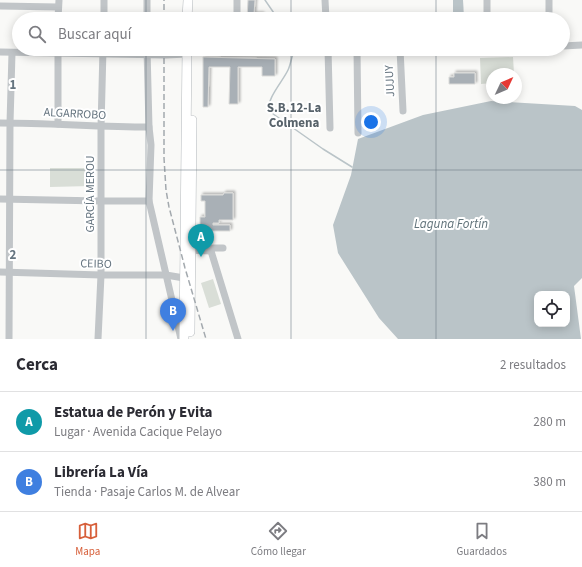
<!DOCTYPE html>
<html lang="es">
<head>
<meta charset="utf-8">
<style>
	:root { --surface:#fff; --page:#f7f7f7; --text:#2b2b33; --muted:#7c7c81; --line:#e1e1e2; --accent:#d75f3a }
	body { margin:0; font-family:"Source Sans 3",sans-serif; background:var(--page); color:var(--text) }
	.controls { position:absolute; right:12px; bottom:12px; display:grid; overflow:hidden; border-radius:8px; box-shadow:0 2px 10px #0003 }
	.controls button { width:36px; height:36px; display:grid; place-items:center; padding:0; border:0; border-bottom:1px solid var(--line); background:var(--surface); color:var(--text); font:20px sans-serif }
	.compass { position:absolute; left:486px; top:68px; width:36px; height:36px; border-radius:50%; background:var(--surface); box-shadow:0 2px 10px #0003; rotate:46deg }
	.you { position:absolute; left:371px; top:122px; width:14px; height:14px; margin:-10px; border:3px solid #fff; border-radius:50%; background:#1a73e8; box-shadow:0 0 0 6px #1a73e833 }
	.badge { display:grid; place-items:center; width:26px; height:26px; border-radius:50%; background:var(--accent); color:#fff; font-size:13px; font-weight:700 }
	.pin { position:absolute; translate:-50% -33px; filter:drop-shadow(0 1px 2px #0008) }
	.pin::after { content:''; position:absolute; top:21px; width:14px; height:12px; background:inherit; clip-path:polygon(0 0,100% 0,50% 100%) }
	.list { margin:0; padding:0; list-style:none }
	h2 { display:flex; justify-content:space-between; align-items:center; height:52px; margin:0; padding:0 16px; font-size:17px }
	h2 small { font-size:13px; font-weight:400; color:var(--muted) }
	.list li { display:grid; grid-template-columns:26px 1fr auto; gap:12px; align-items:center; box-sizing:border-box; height:60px; padding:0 16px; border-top:1px solid var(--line) }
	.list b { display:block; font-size:15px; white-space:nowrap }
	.list p { margin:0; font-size:13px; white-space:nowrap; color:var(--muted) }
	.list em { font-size:13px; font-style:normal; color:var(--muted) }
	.icon { flex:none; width:22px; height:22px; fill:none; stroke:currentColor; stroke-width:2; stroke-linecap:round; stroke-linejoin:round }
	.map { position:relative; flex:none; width:582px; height:339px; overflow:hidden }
	.search { position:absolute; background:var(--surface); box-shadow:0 2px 10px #0003; left:12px; right:12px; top:12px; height:44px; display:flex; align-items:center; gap:10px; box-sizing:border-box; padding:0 14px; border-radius:22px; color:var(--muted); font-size:15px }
	.sheet { height:172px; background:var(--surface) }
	nav { display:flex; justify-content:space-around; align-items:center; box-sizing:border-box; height:56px; border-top:1px solid var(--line); background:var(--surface); font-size:11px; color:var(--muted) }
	nav a { display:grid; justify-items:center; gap:2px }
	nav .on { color:var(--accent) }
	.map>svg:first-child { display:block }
	.green { fill:#d9ded7 }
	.water { fill:#bac4c8; fill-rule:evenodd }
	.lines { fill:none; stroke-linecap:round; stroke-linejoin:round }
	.stream { stroke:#bac4c8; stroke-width:1.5 }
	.building { fill:#a9b0b6; stroke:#dbdbd9; filter:url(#shadow) }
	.major-casing { stroke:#b4b9bd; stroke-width:10 }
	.minor { stroke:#c1c5c8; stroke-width:7 }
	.major { stroke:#fff; stroke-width:9 }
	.rail { stroke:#a3a9ae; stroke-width:1.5; stroke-dasharray:6 3; stroke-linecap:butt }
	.grid { fill:none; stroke:#667580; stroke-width:1; stroke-opacity:0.55 }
	.labels { text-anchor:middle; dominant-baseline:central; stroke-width:4; stroke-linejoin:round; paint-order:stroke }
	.street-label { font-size:12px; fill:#667580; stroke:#fff }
	.neighbourhood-label { font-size:13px; font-weight:bold; fill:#58636b; stroke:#fff }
	.water-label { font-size:13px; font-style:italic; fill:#61737a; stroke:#fff }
	.grid-label { font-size:13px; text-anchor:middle; font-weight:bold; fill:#667580; stroke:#fff; stroke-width:4; stroke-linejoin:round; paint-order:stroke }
</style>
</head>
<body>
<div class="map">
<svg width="582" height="339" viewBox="0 0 582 339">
	<defs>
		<filter id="shadow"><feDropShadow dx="2" dy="-2" stdDeviation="1" flood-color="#0004"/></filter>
	</defs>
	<rect width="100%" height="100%" fill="#f9f9f7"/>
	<g class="green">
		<path d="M513 57 514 74H492V83L481 84 480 58Z"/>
		<path d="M50 168H90L91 186 50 187Z"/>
		<path d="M213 279 221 304 209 308 201 283Z"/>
	</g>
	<g class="water">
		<path d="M453 0H463L464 17 453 18Z"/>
		<path d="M491 101 575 106 582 110V278L574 286 581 339H398L379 318 338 253 333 225 351 175 358 139 423 115ZM537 294H567V324H537Z"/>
	</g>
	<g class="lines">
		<g class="stream">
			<path d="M265 0 278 19"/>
			<path d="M293 54C291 60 290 66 288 70 283 81 266 99 269 111L323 149 352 167"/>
		</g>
	</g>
	<g class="building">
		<path d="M248 0H255L254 14H262V19H247Z"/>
		<path d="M203 57 275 59V76H262V67H238V104H229L230 67H209L208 107H203Z"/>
		<path d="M454 73H475V84H449V77H454Z"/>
		<path d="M224 193H233V220H219V223H213V225H230V231H200V217H205V201H201V195H223Z"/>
	</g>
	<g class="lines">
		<defs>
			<g id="major">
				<path d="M187 19 188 0"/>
				<path d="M190 332 192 120"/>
				<path d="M184 339 187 49"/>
			</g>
		</defs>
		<use href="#major" class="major-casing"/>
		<g class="minor">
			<path d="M325 0 326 19"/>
			<path d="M0 6 58 7"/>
			<path d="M58 19 59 0"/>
			<path d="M104 19V0"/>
			<path d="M147 19V0"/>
			<path d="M237 19V0"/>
			<path d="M487 19V0"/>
			<path d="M549 19V0"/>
			<path d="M563 46 582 45"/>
			<path d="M147 49 149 127 151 145 149 201 181 339"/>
			<path d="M328 49 330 128"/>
			<path d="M357 49 358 133"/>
			<path d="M400 49 403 111"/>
			<path d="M0 52 166 55 187 54 193 51 234 49"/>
			<path d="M0 123C50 123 99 127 149 127"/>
			<path d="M58 124V49"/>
			<path d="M0 199 101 201H149"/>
			<path d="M187 250 211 251"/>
			<path d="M211 251 238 339"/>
			<path d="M211 251 213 248H223"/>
			<path d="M0 272 101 275H166L184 278 189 276"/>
			<path d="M9 339 10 123 12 53"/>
			<path d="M98 339 101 275V127L103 49"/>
		</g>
		<use href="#major" class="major"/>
		<g class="rail">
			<path d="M164 19V0"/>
			<path d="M164 49V158L166 190 169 207 185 268 206 339"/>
		</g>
	</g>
	<path class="grid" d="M146 0V19M291 0V19M436 0V19M146 49V339M291 49V339M436 49V339M0 170H582"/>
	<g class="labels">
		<g class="street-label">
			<text transform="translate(390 81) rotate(-93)">JUJUY</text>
			<text transform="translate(75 114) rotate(3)">ALGARROBO</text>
			<text transform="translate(90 194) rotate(-90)">GARCÍA MEROU</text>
			<text transform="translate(96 264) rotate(1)">CEIBO</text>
		</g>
		<g class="neighbourhood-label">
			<text x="294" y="108">S.B.12-La<tspan x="294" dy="15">Colmena</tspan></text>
		</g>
		<g class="water-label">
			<text x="451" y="224">Laguna Fortín</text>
		</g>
	</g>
	<g class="grid-label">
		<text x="13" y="89">1</text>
		<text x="13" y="259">2</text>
	</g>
</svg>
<div class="controls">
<button><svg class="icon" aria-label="locate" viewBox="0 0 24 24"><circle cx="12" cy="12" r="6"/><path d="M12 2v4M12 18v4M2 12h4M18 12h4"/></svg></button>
</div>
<svg class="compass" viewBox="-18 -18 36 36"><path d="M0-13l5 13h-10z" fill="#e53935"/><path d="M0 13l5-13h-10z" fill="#7c7c81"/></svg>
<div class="you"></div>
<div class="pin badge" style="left:201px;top:257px;background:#0f9aa8">A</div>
<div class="pin badge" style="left:173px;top:331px;background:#3f7fe0">B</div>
<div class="search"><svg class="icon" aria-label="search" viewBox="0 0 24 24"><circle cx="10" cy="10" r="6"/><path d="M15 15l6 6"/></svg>Buscar aquí</div>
</div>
<section class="sheet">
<h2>Cerca<small>2 resultados</small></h2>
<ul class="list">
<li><span class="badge" style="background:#0f9aa8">A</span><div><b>Estatua de Perón y Evita</b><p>Lugar · Avenida Cacique Pelayo</p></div><em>280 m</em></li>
<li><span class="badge" style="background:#3f7fe0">B</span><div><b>Librería La Vía</b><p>Tienda · Pasaje Carlos M. de Alvear</p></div><em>380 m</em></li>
</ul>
</section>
<nav>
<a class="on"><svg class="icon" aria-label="map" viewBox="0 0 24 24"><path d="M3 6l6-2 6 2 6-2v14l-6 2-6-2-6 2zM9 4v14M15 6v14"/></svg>Mapa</a>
<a><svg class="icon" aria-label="directions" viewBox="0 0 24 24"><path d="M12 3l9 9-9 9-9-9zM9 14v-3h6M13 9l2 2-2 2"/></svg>Cómo llegar</a>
<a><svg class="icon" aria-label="saved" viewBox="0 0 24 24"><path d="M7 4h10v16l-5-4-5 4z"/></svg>Guardados</a>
</nav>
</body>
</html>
